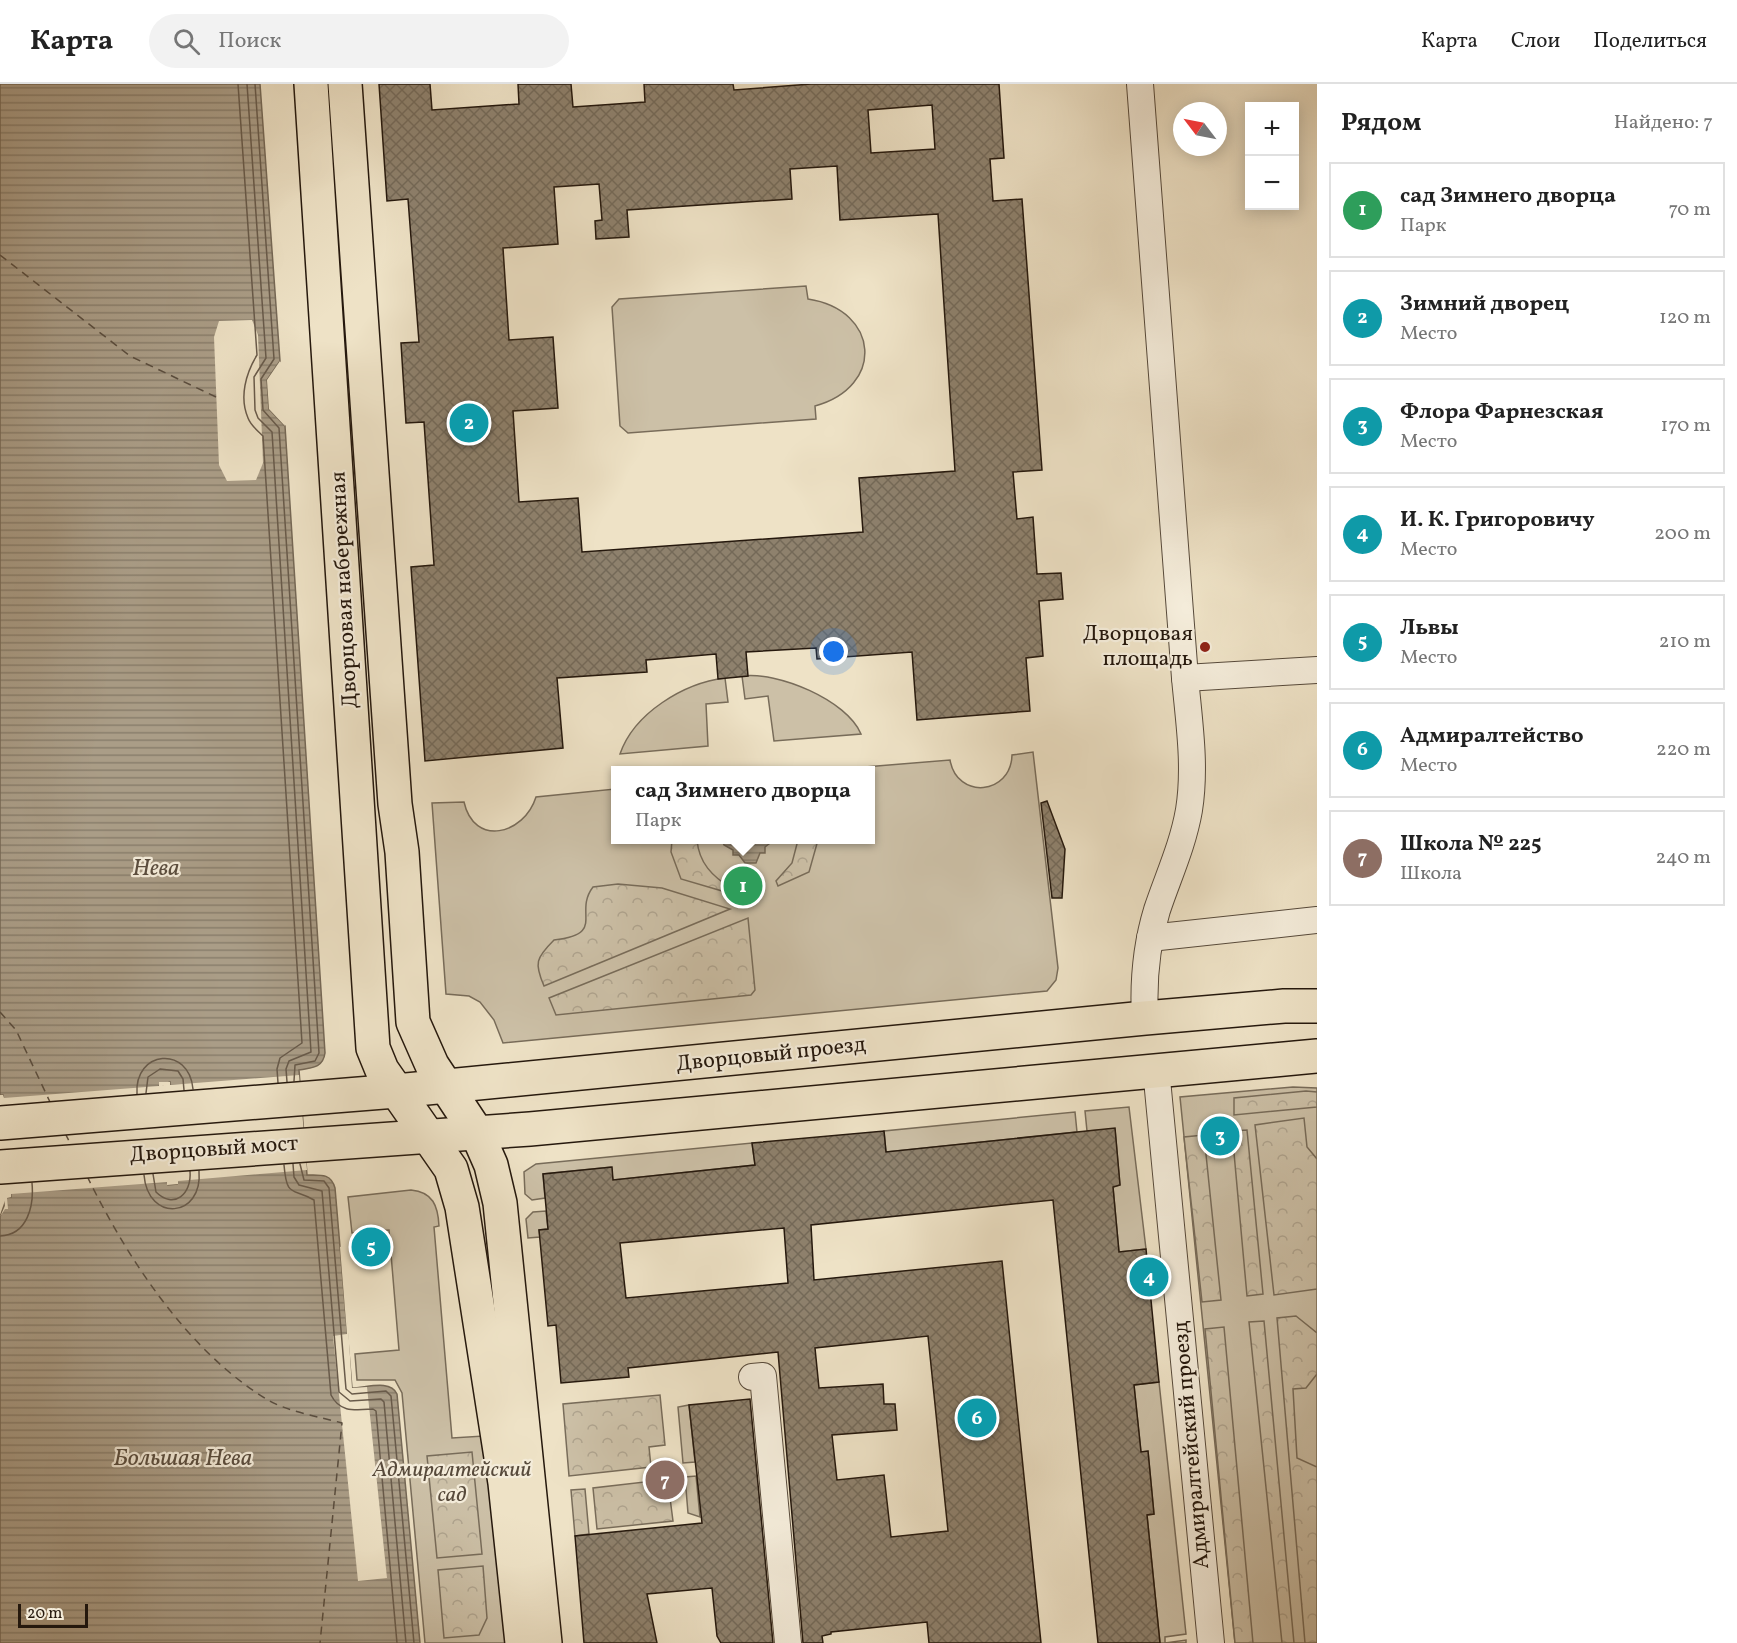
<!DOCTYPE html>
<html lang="ru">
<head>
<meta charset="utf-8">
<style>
	:root { --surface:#fff; --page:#f2f2f2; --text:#222; --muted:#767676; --line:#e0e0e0; --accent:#0b8043 }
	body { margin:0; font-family:Vollkorn,serif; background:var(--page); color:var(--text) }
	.controls { position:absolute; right:18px; top:18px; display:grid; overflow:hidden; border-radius:0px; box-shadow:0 3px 15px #0003 }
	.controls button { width:54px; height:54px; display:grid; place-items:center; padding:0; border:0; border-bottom:2px solid var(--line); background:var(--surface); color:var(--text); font:30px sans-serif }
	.compass { position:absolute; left:1173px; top:18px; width:54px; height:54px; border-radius:50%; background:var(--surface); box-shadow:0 3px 15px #0003; rotate:302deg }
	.scale { position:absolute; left:18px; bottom:15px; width:70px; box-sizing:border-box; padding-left:6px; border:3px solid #25180d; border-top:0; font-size:16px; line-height:21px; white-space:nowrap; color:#25180d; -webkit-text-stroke:4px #f4ecda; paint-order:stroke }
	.you { position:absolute; left:834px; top:568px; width:21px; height:21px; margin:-15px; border:4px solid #fff; border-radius:50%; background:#1a73e8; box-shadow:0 0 0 9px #1a73e833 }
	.badge { display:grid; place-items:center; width:39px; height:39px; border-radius:50%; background:var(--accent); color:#fff; font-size:20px; font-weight:700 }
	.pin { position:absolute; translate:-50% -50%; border:3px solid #fff; box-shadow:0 2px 6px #0006 }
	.popup { position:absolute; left:611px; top:682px; width:264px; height:78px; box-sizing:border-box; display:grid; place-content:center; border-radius:0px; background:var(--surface); filter:drop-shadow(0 2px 4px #0005); font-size:20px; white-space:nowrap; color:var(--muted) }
	.popup b { font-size:22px; color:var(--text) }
	.popup::after { content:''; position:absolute; left:50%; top:100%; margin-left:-12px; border:12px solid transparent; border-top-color:var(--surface) }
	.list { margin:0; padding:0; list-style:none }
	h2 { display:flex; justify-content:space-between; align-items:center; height:78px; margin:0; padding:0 24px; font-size:26px }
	h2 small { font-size:20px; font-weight:400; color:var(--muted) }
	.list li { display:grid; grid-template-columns:39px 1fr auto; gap:18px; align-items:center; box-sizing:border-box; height:96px; margin:0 12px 12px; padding:0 12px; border:2px solid var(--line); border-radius:0px }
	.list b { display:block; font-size:22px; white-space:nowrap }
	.list p { margin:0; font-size:20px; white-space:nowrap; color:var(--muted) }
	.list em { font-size:20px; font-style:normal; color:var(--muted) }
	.icon { flex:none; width:33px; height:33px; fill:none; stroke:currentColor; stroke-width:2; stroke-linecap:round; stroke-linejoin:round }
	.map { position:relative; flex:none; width:1317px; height:1559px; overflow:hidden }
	header { display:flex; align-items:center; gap:36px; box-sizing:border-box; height:84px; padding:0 30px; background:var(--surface); border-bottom:2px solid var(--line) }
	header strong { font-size:28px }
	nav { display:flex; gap:33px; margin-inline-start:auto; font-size:21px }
	.search { width:420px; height:54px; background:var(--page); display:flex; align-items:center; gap:15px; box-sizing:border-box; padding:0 21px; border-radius:33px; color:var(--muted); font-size:22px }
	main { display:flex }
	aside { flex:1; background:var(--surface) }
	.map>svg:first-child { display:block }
	.green { fill:#ccc0a7; stroke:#786c5a; stroke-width:1.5 }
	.forest { fill:url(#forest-crowns); stroke:#786c5a; stroke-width:1.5 }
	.water { fill:url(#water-rules); stroke:#756856; stroke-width:1.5; fill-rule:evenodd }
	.pier { fill:#eee2c6; fill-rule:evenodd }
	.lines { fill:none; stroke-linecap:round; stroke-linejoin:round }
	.shore { stroke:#685a4a; stroke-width:1.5 }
	.ferry { stroke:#5a4d3e; stroke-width:1.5; stroke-dasharray:8 6; stroke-linecap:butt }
	.building { fill:url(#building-cross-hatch); stroke:#25180d; stroke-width:1.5; fill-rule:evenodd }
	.minor-casing { stroke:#574a3b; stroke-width:28 }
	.major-casing { stroke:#25180d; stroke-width:36 }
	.minor { stroke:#f4ecda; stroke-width:26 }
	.major { stroke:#eee2c6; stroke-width:33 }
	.poi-dot { fill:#8f2418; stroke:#f4ecda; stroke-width:2 }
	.labels { text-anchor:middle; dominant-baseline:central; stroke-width:4.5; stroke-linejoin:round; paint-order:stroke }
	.street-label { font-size:22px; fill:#25180d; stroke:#f4ecda }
	.poi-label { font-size:22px; fill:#25180d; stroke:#f4ecda; text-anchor:end }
	.park-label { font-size:22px; font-style:italic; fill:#574a3b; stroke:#f4ecda }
	.water-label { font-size:24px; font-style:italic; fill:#5a4d3e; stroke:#f4ecda }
</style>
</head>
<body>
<header>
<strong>Карта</strong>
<div class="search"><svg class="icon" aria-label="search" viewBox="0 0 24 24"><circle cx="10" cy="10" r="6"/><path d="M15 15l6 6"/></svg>Поиск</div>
<nav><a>Карта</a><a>Слои</a><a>Поделиться</a></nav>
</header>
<main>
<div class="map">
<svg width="1317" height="1559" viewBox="0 0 1317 1559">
	<defs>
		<pattern id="forest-crowns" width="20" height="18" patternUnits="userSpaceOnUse" patternTransform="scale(1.5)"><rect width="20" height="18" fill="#ccc0a7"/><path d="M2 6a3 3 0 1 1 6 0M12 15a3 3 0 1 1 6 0" fill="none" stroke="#afa48f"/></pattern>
		<pattern id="water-rules" width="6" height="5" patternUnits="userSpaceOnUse" patternTransform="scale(1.5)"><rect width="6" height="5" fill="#aa9d87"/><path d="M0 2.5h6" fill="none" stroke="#8a7f6d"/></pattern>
		<pattern id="building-cross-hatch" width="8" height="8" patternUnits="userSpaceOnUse" patternTransform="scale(1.5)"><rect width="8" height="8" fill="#8e816d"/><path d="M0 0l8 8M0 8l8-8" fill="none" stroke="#746958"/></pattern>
	</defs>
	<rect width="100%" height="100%" fill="#eee2c6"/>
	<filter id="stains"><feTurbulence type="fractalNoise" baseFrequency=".00333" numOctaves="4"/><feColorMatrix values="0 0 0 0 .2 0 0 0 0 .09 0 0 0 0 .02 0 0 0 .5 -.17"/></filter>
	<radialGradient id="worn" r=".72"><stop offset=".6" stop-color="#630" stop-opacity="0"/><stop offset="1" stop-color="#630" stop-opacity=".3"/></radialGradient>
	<g class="green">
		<path d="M806 202 808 215C880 226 885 303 815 322L816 335 628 349 620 342 612 223 619 215Z"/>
		<path d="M742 592C777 587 847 616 861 650L774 657 768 612 745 615Z"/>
		<path d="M725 594 728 618 706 620 708 662 620 670C634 629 684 599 725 594Z"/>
		<path d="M1033 668 1058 884 1056 896 1047 907 503 959 494 936 480 918 469 912 446 910 432 719 464 718C474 763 524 751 536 713L615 705 616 756H870V686H828L950 676C957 716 1011 711 1012 671Z"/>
		<path d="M1293 1003 1317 1004V1559H1235L1180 1013Z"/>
		<path d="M1129 1023 1146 1165 1119 1168 1113 1103 1120 1101 1115 1045 1087 1047 1085 1027Z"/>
		<path d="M1075 1028 1077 1048 886 1068 884 1047Z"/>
		<path d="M752 1059 755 1081 613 1096 611 1083 543 1090 545 1114 532 1116 525 1110 524 1088 536 1080Z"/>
		<path d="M411 1106C433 1108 438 1122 439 1142L434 1143 452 1354 484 1352 509 1559H425L402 1309 395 1296H357L355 1270 399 1266 389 1146 352 1149 348 1113Z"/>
		<path d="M546 1127 548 1145 539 1146 540 1153 528 1154 526 1135 533 1128Z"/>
		<path d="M1159 1298 1186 1550 1165 1553V1559L1186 1556V1559H1160L1147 1431 1154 1430 1148 1367 1141 1368 1134 1301Z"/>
		<path d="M689 1321 695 1378 683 1379 678 1323Z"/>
		<path d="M696 1392 700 1433 688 1429 685 1393Z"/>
	</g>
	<g class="forest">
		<path d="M672 756H697C699 779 712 792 731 804L729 809 681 795 671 768Z"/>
		<path d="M798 756H818L809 788 778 802 776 797 792 779Z"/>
		<path d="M618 800 662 804 730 825 544 902C534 879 536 874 554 856 607 850 573 829 593 803Z"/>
		<path d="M748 834 755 906 751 911 556 931 549 914Z"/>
		<path d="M1306 1007 1317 1008V1023L1234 1031V1014Z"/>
		<path d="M1304 1034 1307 1063 1317 1075V1205L1274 1211 1255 1041Z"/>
		<path d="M1247 1046 1263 1210 1247 1212 1232 1047Z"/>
		<path d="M1204 1051 1221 1216 1202 1218 1184 1053Z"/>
		<path d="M1296 1232 1317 1249V1290L1306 1304 1293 1305 1297 1374 1317 1383V1559H1305L1277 1234Z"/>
		<path d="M1264 1237 1294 1559H1282L1249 1238Z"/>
		<path d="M1224 1243 1253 1559H1235L1205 1245Z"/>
		<path d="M660 1311 665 1361 649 1363 651 1383 569 1392 563 1320Z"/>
		<path d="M472 1368 482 1470 437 1474 427 1372Z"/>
		<path d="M653 1397 655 1415 670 1414 673 1437 597 1445 593 1404Z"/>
		<path d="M585 1405 589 1450 575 1452 571 1406Z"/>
		<path d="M483 1482 487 1534 479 1551 444 1554 438 1486Z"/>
	</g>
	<g class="water">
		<path d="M0 0H260L280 277 267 296 269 325 285 342 325 969C323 984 312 984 299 986L307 1091C320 1091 331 1089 335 1104L352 1304C366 1304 390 1295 397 1310L420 1559H0V1133L7 1113H11L3 1011H0ZM170 998 177 1097V1100L168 1101 159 1002Z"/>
		<path d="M722 756H774L765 763V769H760L756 779H745L739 771H733V766L724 761Z"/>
	</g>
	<g class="pier">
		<path d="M252 236 258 251 263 379 256 396 227 397 219 381 214 253 219 237Z"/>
		<path d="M280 277V284L270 297 272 324 284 335 285 342 269 325 267 296Z"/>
		<path d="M299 991 307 1086 178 1097V1100L167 1101V1098L11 1110V1113L7 1114 8 1125H5L0 1133 5 1122 4 1113 8 1110 0 1011H3L4 1014 159 1002V998H170V1001ZM167 1001 174 1097 170 1098 162 1002Z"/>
		<path d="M343 1162 352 1304 367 1303 387 1494 358 1497 333 1252 347 1250 340 1163Z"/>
	</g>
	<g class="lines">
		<g class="shore">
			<path d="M238 0 257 271C246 289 239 313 248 334 251 342 258 347 263 352L302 959 280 974 277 985 278 999"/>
			<path d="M247 0 266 274 254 293 255 326 258 334 272 348 311 968 289 977 286 985 287 998"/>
			<path d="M255 0 274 275 261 295 263 326 279 344 319 969 315 977 295 981 294 997"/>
			<path d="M146 1009 148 993 160 985 178 987 183 995 184 1006"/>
			<path d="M137 1010C134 966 189 961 193 1005"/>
			<path d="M293 1080 294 1093 299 1101 322 1107 339 1308 350 1317 381 1315 384 1318 406 1559"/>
			<path d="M300 1080 304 1096 324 1097 329 1104 346 1305 352 1310 386 1307 391 1312 414 1559"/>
			<path d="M284 1081C287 1115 292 1103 314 1116L331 1311C340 1329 355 1326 373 1325L376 1327 397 1559"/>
			<path d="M153 1090 156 1108C174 1126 192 1110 190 1087"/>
			<path d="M144 1091C148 1139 203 1134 199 1087"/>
			<path d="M0 1152C28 1151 34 1121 32 1099"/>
		</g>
		<g class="ferry">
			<path d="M0 171 130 272 216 313"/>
			<path d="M0 928 16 946 50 1018"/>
			<path d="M65 1049 71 1061"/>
			<path d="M87 1092C127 1174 188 1268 268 1316 286 1327 320 1333 342 1339L320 1559"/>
		</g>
	</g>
	<g class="building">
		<path d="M379 0H430L432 26 519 20 518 0H571L573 23 645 18 644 0H733L734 6 811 0H999L1004 74 990 75 993 117 1022 115 1042 386 1013 388 1017 435 1033 433 1037 490 1061 489 1063 515 1039 517 1043 572 1026 574 1030 627 917 636 912 568 817 575 816 564 746 568 748 592 718 595 716 570 646 576 647 588 557 594 563 664 425 677 411 483 434 481 424 338 406 339 401 259 419 258 408 115 387 117ZM932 21 935 65 871 69 868 26ZM837 82 840 136 938 130 955 387 859 394 863 448 582 468 578 414 519 418 513 327 558 324 553 253 509 256 503 164 558 160 554 103 599 100 602 136 595 137 596 155 629 153 627 126 792 115 790 85Z"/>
		<path d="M1047 717 1065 765 1062 814H1052L1041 719Z"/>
		<path d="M1115 1044 1120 1101 1113 1103 1119 1168 1146 1165 1159 1298 1134 1301 1141 1368 1148 1367 1154 1430 1147 1431 1160 1559H1098L1053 1116 811 1141 814 1196 1002 1177 1041 1559H929L927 1538 831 1548V1550L822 1552 823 1559H803L778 1268 628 1284 629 1293 561 1299 556 1241 548 1242 539 1146 548 1145 543 1090 612 1083 613 1096 755 1081 752 1059 884 1047 886 1068ZM784 1144 788 1199 626 1214 620 1159ZM928 1252 948 1447 891 1453 884 1391 837 1396 832 1351 897 1346 895 1320H884L883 1300 819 1304 815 1264Z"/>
		<path d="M750 1315 773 1559H721L717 1552 712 1504 647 1510 657 1559H584L575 1452 702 1439 689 1321Z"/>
	</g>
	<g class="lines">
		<defs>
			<g id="minor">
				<path d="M1140 0 1185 594 1317 586"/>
				<path d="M1150 854 1317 836"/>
				<path d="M1145 934C1143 897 1146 862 1157 826 1168 793 1183 761 1189 726 1196 682 1189 638 1185 594"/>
				<path d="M1156 985 1211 1559"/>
				<path d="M752 1293 763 1292 788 1559"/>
			</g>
			<g id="major">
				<path d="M311 0 373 964 382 986 451 1085 462 1123 505 1399 522 1559"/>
				<path d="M345 0 395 720 402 768 413 938 432 981 477 1049 491 1081 500 1119 545 1559"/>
				<path d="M0 1039 396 1007 1145 934 1284 922H1317"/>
				<path d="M0 1083 530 1045 1317 972"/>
			</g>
		</defs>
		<use href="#minor" class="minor-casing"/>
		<use href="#major" class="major-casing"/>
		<use href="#minor" class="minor"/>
		<use href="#major" class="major"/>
	</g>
	<circle class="poi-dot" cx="1205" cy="563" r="6"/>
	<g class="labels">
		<g class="street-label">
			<text transform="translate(345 506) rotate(-93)">Дворцовая набережная</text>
			<text transform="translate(771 971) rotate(-6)">Дворцовый проезд</text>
			<text transform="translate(214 1066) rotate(-4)">Дворцовый мост</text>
			<text transform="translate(1192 1361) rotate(-95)">Адмиралтейский проезд</text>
		</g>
		<g class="poi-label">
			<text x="1193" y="550">Дворцовая<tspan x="1193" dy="25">площадь</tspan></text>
		</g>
		<g class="park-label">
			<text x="452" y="1386">Адмиралтейский<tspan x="452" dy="25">сад</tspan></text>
		</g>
		<g class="water-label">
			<text x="156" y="785">Нева</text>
			<text x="183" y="1375">Большая Нева</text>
		</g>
	</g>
	<rect width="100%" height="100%" filter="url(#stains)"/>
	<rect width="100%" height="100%" fill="url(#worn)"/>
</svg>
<div class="controls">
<button>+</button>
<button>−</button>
</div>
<svg class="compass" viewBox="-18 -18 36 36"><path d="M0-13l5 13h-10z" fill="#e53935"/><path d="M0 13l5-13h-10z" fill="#767676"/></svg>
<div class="scale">20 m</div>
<div class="you"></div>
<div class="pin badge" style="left:743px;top:802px;background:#2e9e5b">1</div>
<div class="popup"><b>сад Зимнего дворца</b>Парк</div>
<div class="pin badge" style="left:469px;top:339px;background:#0f9aa8">2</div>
<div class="pin badge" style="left:1220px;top:1052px;background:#0f9aa8">3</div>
<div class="pin badge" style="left:1149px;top:1193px;background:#0f9aa8">4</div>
<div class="pin badge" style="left:371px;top:1163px;background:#0f9aa8">5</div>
<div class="pin badge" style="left:977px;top:1334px;background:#0f9aa8">6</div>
<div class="pin badge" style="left:665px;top:1396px;background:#8d6e63">7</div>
</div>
<aside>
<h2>Рядом<small>Найдено: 7</small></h2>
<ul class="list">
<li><span class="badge" style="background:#2e9e5b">1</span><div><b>сад Зимнего дворца</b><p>Парк</p></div><em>70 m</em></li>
<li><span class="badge" style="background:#0f9aa8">2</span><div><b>Зимний дворец</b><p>Место</p></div><em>120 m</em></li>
<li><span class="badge" style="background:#0f9aa8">3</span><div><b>Флора Фарнезская</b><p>Место</p></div><em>170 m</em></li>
<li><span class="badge" style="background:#0f9aa8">4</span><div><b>И. К. Григоровичу</b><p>Место</p></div><em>200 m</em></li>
<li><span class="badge" style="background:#0f9aa8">5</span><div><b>Львы</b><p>Место</p></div><em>210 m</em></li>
<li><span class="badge" style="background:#0f9aa8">6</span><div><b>Адмиралтейство</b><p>Место</p></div><em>220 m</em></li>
<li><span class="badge" style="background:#8d6e63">7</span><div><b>Школа № 225</b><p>Школа</p></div><em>240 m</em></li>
</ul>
</aside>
</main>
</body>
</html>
